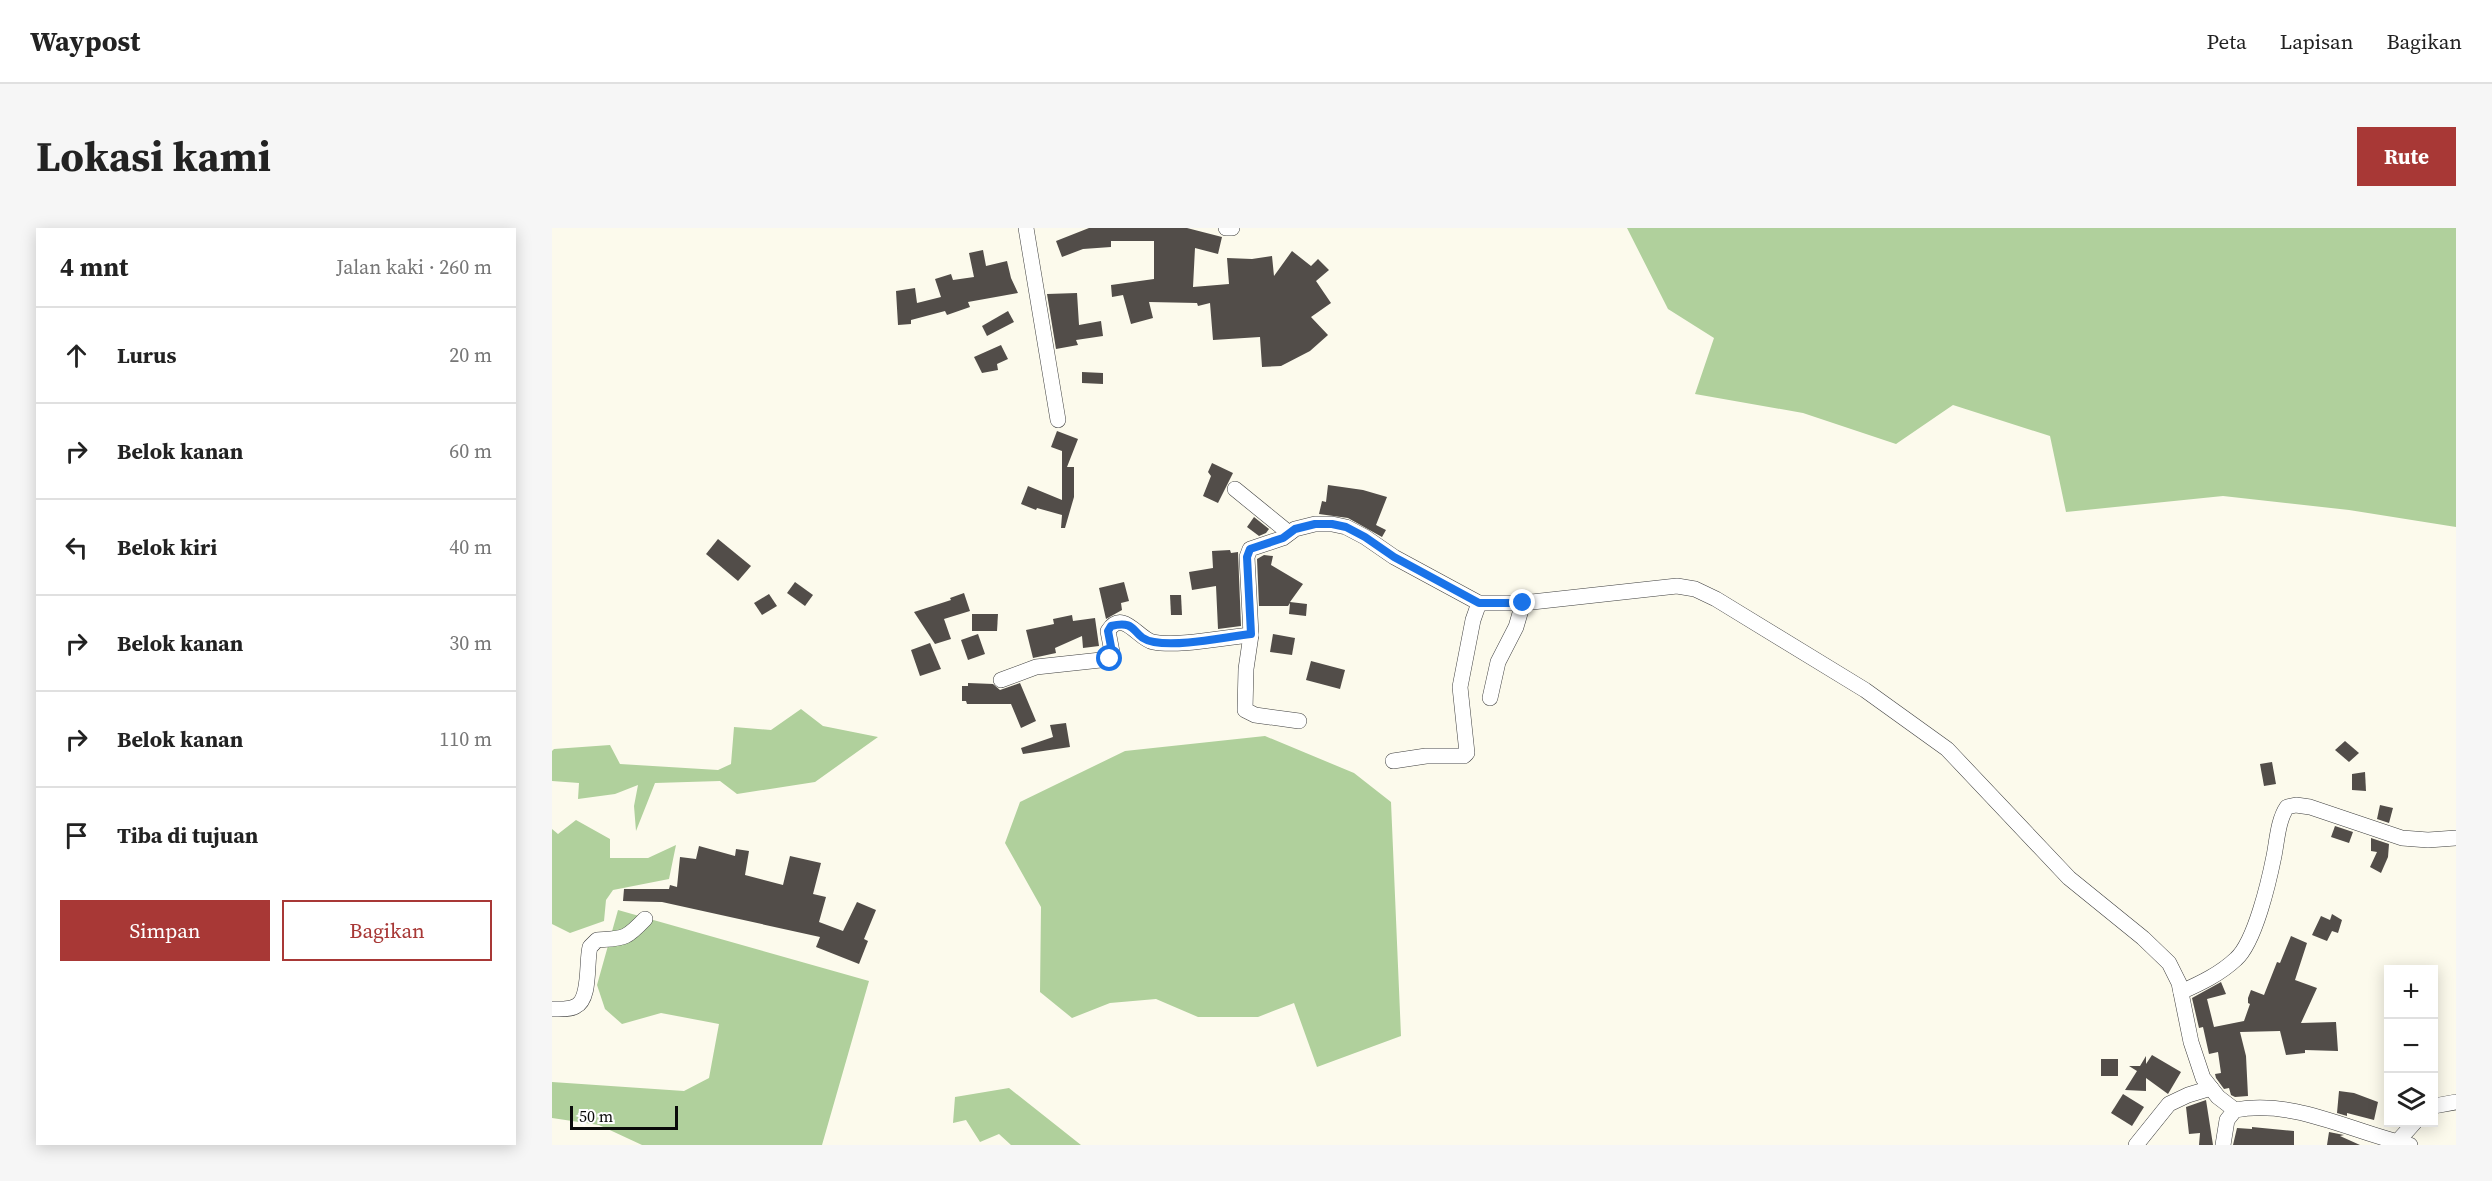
<!DOCTYPE html>
<html lang="id">
<head>
<meta charset="utf-8">
<style>
	:root { --surface:#fff; --page:#f6f6f6; --text:#222; --muted:#767676; --line:#e0e0e0; --accent:#a83836 }
	body { margin:0; font-family:"Source Serif 4",serif; background:var(--page); color:var(--text) }
	.controls { position:absolute; right:18px; bottom:18px; display:grid; overflow:hidden; border-radius:0px; box-shadow:0 3px 15px #0003 }
	.controls button { width:54px; height:54px; display:grid; place-items:center; padding:0; border:0; border-bottom:2px solid var(--line); background:var(--surface); color:var(--text); font:30px sans-serif }
	.scale { position:absolute; left:18px; bottom:15px; width:108px; box-sizing:border-box; padding-left:6px; border:3px solid #0b0b0b; border-top:0; font-size:16px; line-height:21px; white-space:nowrap; color:#0b0b0b; -webkit-text-stroke:4px #fff; paint-order:stroke }
	.stop { position:absolute; width:18px; height:18px; margin:-14px; border:4px solid #1a73e8; border-radius:50%; background:#fff }
	.stop.end { background:#1a73e8; border-color:#fff; box-shadow:0 2px 6px #0008 }
	.list { margin:0; padding:0; list-style:none }
	h2 { display:flex; justify-content:space-between; align-items:center; height:78px; margin:0; padding:0 24px; font-size:26px }
	h2 small { font-size:20px; font-weight:400; color:var(--muted) }
	.list li { display:grid; grid-template-columns:39px 1fr auto; gap:18px; align-items:center; box-sizing:border-box; height:96px; padding:0 24px; border-top:2px solid var(--line) }
	.list b { display:block; font-size:22px; white-space:nowrap }
	.list em { font-size:20px; font-style:normal; color:var(--muted) }
	.actions { display:flex; gap:12px; padding:18px 24px }
	.actions a { flex:1; padding:14px 0; border:2px solid var(--accent); border-radius:0px; text-align:center; font-size:21px; color:var(--accent) }
	.actions .main { background:var(--accent); color:#fff }
	.icon { flex:none; width:33px; height:33px; fill:none; stroke:currentColor; stroke-width:2; stroke-linecap:round; stroke-linejoin:round }
	.map { position:relative; flex:none; width:1904px; height:917px; overflow:hidden; border-radius:0px }
	header { display:flex; align-items:center; gap:36px; box-sizing:border-box; height:84px; padding:0 30px; background:var(--surface); border-bottom:2px solid var(--line) }
	header strong { font-size:28px }
	nav { display:flex; gap:33px; margin-inline-start:auto; font-size:21px }
	.intro { display:flex; align-items:center; justify-content:space-between; box-sizing:border-box; height:144px; padding:0 36px }
	h1 { margin:0; font-size:42px }
	.button { padding:15px 27px; border-radius:0px; background:var(--accent); color:#fff; font-size:21px; font-weight:700 }
	main { display:flex; gap:36px; padding:0 36px }
	aside { flex:1; background:var(--surface); border-radius:0px; box-shadow:0 3px 15px #0003 }
	.map>svg:first-child { display:block }
	.forest { fill:#b0d09c }
	.building { fill:#524d49 }
	.lines { fill:none; stroke-linecap:round; stroke-linejoin:round }
	.minor-casing { stroke:#3e3e3e; stroke-width:16 }
	.minor { stroke:#fff; stroke-width:15 }
	.route { stroke:#1a73e8; stroke-width:8 }
</style>
</head>
<body>
<header>
<strong>Waypost</strong>
<nav><a>Peta</a><a>Lapisan</a><a>Bagikan</a></nav>
</header>
<div class="intro"><h1>Lokasi kami</h1><a class="button">Rute</a></div>
<main>
<aside>
<h2>4 mnt<small>Jalan kaki · 260 m</small></h2>
<ul class="list">
<li><svg class="icon" aria-label="ahead" viewBox="0 0 24 24"><path d="M12 20V5M6 11l6-6 6 6"/></svg><div><b>Lurus</b></div><em>20 m</em></li>
<li><svg class="icon" aria-label="right" viewBox="0 0 24 24"><path d="M7 20v-9h11M14 6l5 5-5 5"/></svg><div><b>Belok kanan</b></div><em>60 m</em></li>
<li><svg class="icon" aria-label="left" viewBox="0 0 24 24"><path d="M17 20v-9H6M10 6l-5 5 5 5"/></svg><div><b>Belok kiri</b></div><em>40 m</em></li>
<li><svg class="icon" aria-label="right" viewBox="0 0 24 24"><path d="M7 20v-9h11M14 6l5 5-5 5"/></svg><div><b>Belok kanan</b></div><em>30 m</em></li>
<li><svg class="icon" aria-label="right" viewBox="0 0 24 24"><path d="M7 20v-9h11M14 6l5 5-5 5"/></svg><div><b>Belok kanan</b></div><em>110 m</em></li>
<li><svg class="icon" aria-label="arrive" viewBox="0 0 24 24"><path d="M6 21V4h12l-3 4 3 4H6"/></svg><div><b>Tiba di tujuan</b></div></li>
</ul>
<div class="actions"><a class="main">Simpan</a><a>Bagikan</a></div>
</aside>
<div class="map">
<svg width="1904" height="917" viewBox="0 0 1904 917">
	<rect width="100%" height="100%" fill="#fcfaec"/>
	<g class="forest">
		<path d="M1075 0H1904V299L1797 282 1671 268 1514 284 1498 208 1401 177 1344 216 1251 185 1143 166 1162 110 1116 81Z"/>
		<path d="M249 481 271 498 326 509 263 554 185 566 168 553 103 555 84 603 82 578 86 557 63 566 26 571 27 555 0 553V523L2 521 58 517 68 536 166 542 179 536 182 499 219 502Z"/>
		<path d="M713 508 802 545 839 574 849 808 765 839 742 775 706 789H646L604 771 558 775 520 790 488 764 489 679 453 615 468 574 573 523Z"/>
		<path d="M24 592 58 611V630H96L124 617 117 651 61 662 54 672 52 693 18 705 0 696V601L6 606Z"/>
		<path d="M66 682 317 753 270 917H90L47 897 0 890V854L132 863 157 850 167 796 109 785 70 796 53 781 45 757Z"/>
		<path d="M457 860 529 917H459L447 906 428 914 414 892 401 895 403 869Z"/>
	</g>
	<g class="building">
		<path d="M537 0H635L670 9 666 26 643 20 641 59 677 56 675 30 700 31 720 28 722 48 740 23 759 38 766 31 777 42 764 53 779 75 759 89 776 107 758 123 729 138 710 139 708 109 661 112 658 75 646 78 645 75 597 74 601 90 579 96 571 67 560 69 559 57 602 51V13H559V19L531 21 510 29 504 13Z"/>
		<path d="M431 22 434 38 455 33 459 50 466 65 416 74 418 79 395 87 393 83 359 92V96L346 97 344 63 363 60 365 75 389 69 383 51 399 46 401 52 422 49 417 25Z"/>
		<path d="M525 65 527 97 549 93 551 108 524 112 526 117 504 121 495 66Z"/>
		<path d="M456 83 462 94 435 108 430 98Z"/>
		<path d="M449 117 456 131 445 136 446 142 430 145 422 129Z"/>
		<path d="M530 144 551 145V156L530 155Z"/>
		<path d="M505 203 526 211 515 239H522V269L513 300H509L510 287 485 280 484 282 469 276 476 258 510 272V223L499 219Z"/>
		<path d="M660 235 681 245 666 275 651 268 659 248 656 244Z"/>
		<path d="M776 257 811 262 835 269 824 297 834 302 830 309 796 290 767 286 770 273 774 274Z"/>
		<path d="M702 289 717 301 714 305 707 308 695 299Z"/>
		<path d="M166 311 199 338 186 353 154 326Z"/>
		<path d="M678 322 679 325 686 324 689 398 666 401 664 358 640 362 637 344 661 340 660 323Z"/>
		<path d="M712 327 721 328 719 337 751 356 738 374 755 376 754 388 737 386 738 375 736 378H707L705 331Z"/>
		<path d="M243 354 261 367 253 378 235 365Z"/>
		<path d="M572 354 577 373 569 375 570 382 554 391 547 360Z"/>
		<path d="M412 365 418 383 392 391 399 411 383 416 362 384 399 372 398 370Z"/>
		<path d="M217 366 225 378 210 387 202 375Z"/>
		<path d="M618 367H629L630 387H619Z"/>
		<path d="M420 386H446L445 403H420Z"/>
		<path d="M520 387 521 393 543 390 547 418 531 420 530 408 503 420 504 425 481 430 474 402 502 396 501 391Z"/>
		<path d="M426 406 433 426 416 432 409 412Z"/>
		<path d="M721 406 743 410 740 427 718 424Z"/>
		<path d="M378 415 389 441 368 448 359 422Z"/>
		<path d="M759 433 793 442 788 461 754 452Z"/>
		<path d="M416 455 441 456 448 462 468 455 484 493 469 500 459 476H415L414 473H410V458H416Z"/>
		<path d="M514 495 518 519 471 526 469 520 501 509 498 497Z"/>
		<path d="M1793 513 1807 525 1797 534 1783 522Z"/>
		<path d="M1720 534 1724 556 1712 558 1708 536Z"/>
		<path d="M1813 544 1814 563 1800 562V546Z"/>
		<path d="M1828 577 1841 580 1837 595 1825 591Z"/>
		<path d="M1783 598 1801 604 1797 615 1779 609Z"/>
		<path d="M1819 610 1837 616 1836 629 1829 645 1818 639 1825 624 1819 623Z"/>
		<path d="M147 618 183 628 184 621 197 623 193 647 231 657 238 628 269 635 261 666 274 669 267 694 291 703 305 674 324 682 312 711 316 713 307 736 264 719 268 709 110 674 71 673 72 661H117L118 657 125 659 128 629 144 631Z"/>
		<path d="M1780 686 1790 692 1786 705 1780 703 1775 713 1760 707 1769 688 1778 692Z"/>
		<path d="M1739 708 1755 715 1743 752 1765 760 1749 795 1784 794 1786 823 1753 822V825L1734 827 1728 803 1688 804 1694 828 1696 868 1683 869 1679 867 1677 860 1672 861 1664 850 1663 846 1669 845 1666 824 1657 826 1651 799 1647 800 1640 770 1669 754 1674 766 1655 771 1662 799 1692 793 1698 776 1696 775V770L1699 762 1712 767 1725 734 1728 735Z"/>
		<path d="M1600 827 1629 844 1616 866 1594 850V863L1573 862 1585 843 1577 838H1588L1594 828V836Z"/>
		<rect x="1549" y="831" width="17" height="17"/>
		<path d="M1787 863 1802 865 1826 874 1822 892 1795 885V888L1785 885Z"/>
		<path d="M1571 866 1592 879 1580 898 1559 885Z"/>
		<path d="M1654 872 1659 904 1661 917H1647L1648 905 1637 906 1634 879Z"/>
		<path d="M1700 899 1742 903V917H1681L1685 900 1700 901Z"/>
		<path d="M1777 904 1792 907 1788 908 1808 917H1775Z"/>
	</g>
	<g class="lines">
		<defs>
			<g id="minor">
				<path d="M474 0 506 192"/>
				<path d="M674 0H680"/>
				<path d="M683 261 737 305"/>
				<path d="M449 452 484 439 558 431 560 424 556 403C571 380 586 411 601 414 627 419 672 409 699 407"/>
				<path d="M938 470 946 434 964 399 971 375"/>
				<path d="M747 493 703 487 693 482 694 441 699 407 695 329 698 321 731 310 743 301 763 296H780L794 299 813 309 842 329 927 375H971L1125 358 1143 361 1164 371 1313 462 1395 521 1517 650 1591 710 1617 735 1627 755 1639 814 1651 850 1666 869 1683 882"/>
				<path d="M841 533 874 528H912L915 525 908 459 921 392 927 375"/>
				<path d="M1629 764C1649 755 1668 746 1684 731 1703 714 1717 653 1722 628 1725 613 1726 592 1735 579L1744 577 1758 579 1850 610 1876 612 1904 610"/>
				<path d="M0 781C7 781 18 782 24 778 39 771 34 734 38 719L45 712C72 710 73 712 93 691"/>
				<path d="M1882 878 1904 874"/>
				<path d="M1845 914 1863 894"/>
				<path d="M1584 917 1617 876 1636 867 1659 860"/>
				<path d="M1671 917 1675 892 1683 882C1744 871 1799 904 1858 917"/>
			</g>
		</defs>
		<use href="#minor" class="minor-casing"/>
		<use href="#minor" class="minor"/>
	</g>
	<g class="lines">
		<path class="route" d="M558 431 560 424 556 403 559 398C588 391 578 410 602 414 628 419 672 409 699 406L695 329 698 321 731 310 743 301 763 296H780L794 299 813 309 842 329 927 375H971"/>
	</g>
</svg>
<div class="controls">
<button>+</button>
<button>−</button>
<button><svg class="icon" aria-label="layers" viewBox="0 0 24 24"><path d="M12 4l9 5-9 5-9-5zM3 14l9 5 9-5"/></svg></button>
</div>
<div class="scale">50 m</div>
<div class="stop" style="left:558px;top:431px"></div>
<div class="stop end" style="left:971px;top:375px"></div>
</div>
</main>
</body>
</html>
